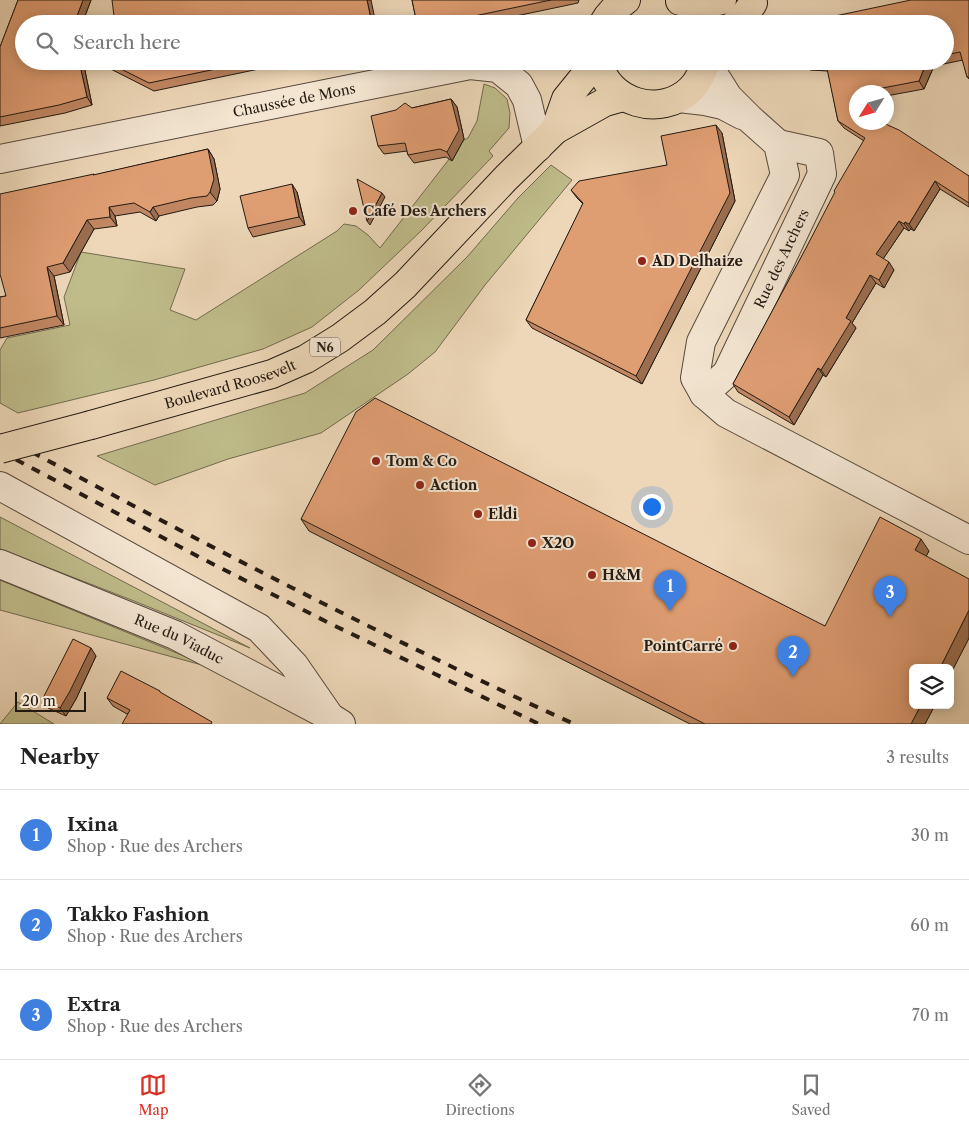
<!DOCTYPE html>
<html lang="en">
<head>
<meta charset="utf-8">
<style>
	:root { --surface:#fff; --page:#f2f2f2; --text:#222; --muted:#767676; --line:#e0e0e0; --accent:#d93025 }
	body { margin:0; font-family:"Libre Caslon Text",serif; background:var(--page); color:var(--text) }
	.controls { position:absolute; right:15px; bottom:15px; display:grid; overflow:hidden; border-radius:8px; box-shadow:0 2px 12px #0003 }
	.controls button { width:45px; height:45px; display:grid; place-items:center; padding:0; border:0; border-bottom:1px solid var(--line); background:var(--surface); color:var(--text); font:25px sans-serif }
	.compass { position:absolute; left:849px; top:85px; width:45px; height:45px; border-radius:50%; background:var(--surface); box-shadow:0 2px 12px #0003; rotate:233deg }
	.scale { position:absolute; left:15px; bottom:12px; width:71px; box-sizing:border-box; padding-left:5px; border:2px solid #231a13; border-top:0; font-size:14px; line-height:18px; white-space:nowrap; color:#231a13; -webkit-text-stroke:4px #f3e5d1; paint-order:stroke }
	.you { position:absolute; left:651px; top:506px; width:18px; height:18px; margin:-12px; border:4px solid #fff; border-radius:50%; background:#1a73e8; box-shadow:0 0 0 8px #1a73e833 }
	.badge { display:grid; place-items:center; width:32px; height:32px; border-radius:50%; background:var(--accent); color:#fff; font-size:16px; font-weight:700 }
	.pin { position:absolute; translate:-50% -41px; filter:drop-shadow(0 1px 2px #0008) }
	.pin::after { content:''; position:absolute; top:26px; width:18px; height:15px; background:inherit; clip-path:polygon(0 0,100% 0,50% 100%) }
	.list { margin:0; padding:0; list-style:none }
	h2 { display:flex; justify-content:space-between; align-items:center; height:65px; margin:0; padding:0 20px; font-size:21px }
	h2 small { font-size:16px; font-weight:400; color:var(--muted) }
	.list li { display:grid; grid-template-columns:32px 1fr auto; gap:15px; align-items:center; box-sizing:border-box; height:90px; padding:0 20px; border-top:1px solid var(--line) }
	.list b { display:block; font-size:19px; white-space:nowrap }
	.list p { margin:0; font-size:16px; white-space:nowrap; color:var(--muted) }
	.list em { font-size:16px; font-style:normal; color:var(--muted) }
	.icon { flex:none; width:28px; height:28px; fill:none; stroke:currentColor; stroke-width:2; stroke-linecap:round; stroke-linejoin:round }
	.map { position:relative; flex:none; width:969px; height:724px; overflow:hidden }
	.search { position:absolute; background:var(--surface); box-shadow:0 2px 12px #0003; left:15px; right:15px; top:15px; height:55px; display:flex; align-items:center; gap:12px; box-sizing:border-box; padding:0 18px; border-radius:28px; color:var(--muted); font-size:19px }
	.sheet { height:335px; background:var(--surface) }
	nav { display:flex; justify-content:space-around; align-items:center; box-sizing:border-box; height:70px; border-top:1px solid var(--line); background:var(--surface); font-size:14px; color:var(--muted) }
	nav a { display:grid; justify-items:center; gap:2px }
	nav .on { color:var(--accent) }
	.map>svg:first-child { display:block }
	.green { fill:#bfbc8a; stroke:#716b4e }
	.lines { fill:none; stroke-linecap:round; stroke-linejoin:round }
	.minor-casing { stroke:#56493c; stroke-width:30 }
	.major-casing { stroke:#231a13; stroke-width:30 }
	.minor { stroke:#f3e5d1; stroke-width:28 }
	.major { stroke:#edd7b8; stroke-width:28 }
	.rail { stroke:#231a13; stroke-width:4; stroke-dasharray:9 9; stroke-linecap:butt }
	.major-bridge-casing { stroke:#231a13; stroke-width:30; stroke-linecap:butt }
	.major-bridge { stroke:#edd7b8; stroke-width:28 }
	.wall { fill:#c08762; stroke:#231a13 }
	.shaded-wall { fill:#9c6e50; stroke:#231a13 }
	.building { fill:#df9d72; stroke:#231a13 }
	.poi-dot { fill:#8f2418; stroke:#f3e5d1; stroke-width:2 }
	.labels { text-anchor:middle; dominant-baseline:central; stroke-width:4; stroke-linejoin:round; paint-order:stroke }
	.shield { fill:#f3e5d1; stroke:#61574c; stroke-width:1 }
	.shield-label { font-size:12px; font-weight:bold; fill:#231a13 }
	.street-label { font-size:14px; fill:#231a13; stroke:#f3e5d1 }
	.poi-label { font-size:14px; font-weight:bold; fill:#231a13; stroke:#f3e5d1; text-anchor:start }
</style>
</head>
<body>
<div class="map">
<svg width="969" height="724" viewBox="0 0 969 724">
	<rect width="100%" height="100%" fill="#edd7b8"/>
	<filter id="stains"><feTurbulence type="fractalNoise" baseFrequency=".004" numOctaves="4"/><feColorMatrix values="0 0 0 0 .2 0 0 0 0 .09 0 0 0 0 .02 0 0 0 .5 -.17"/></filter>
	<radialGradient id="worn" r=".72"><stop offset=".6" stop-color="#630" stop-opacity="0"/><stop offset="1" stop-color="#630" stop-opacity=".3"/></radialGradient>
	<g class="green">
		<path d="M484 84 495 88 507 99 510 113 509 128 489 151 493 156 422 230 359 290 312 327 263 349 154 380 18 413 0 403V350L7 338 70 325 64 297 81 252 185 269 170 310 196 320 337 231 344 224 356 226 368 235 380 248 464 140 468 138 477 121Z"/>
		<path d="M551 165 572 180 485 285 435 352 408 374 321 433 228 459 155 485 97 456 305 393 373 350 467 257 518 198Z"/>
		<path d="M0 517 250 648 134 601 0 549Z"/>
		<path d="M0 580 213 668 0 610Z"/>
		<path d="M18 702 54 724H0Z"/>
	</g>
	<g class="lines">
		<defs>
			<g id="minor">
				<path d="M706 62 728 97 750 119 778 144 785 175 701 342 695 378 704 394 726 413 969 540"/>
				<path d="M679 98 705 101 723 105 742 115"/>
				<path id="s1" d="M0 159 470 65 498 68 519 85 527 100 538 147"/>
				<path id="s2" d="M704 394 727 373 822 174 819 153 778 144"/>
				<path d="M0 486 259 628 294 665 330 717 341 724"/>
				<path id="s3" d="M0 564 175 635 325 714"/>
			</g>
			<g id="major">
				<path d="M680 1 709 3 722 0"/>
				<path d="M603 24C609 13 616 7 626 0"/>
				<path d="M735 24 743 18 753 3"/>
				<path d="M598 61C607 103 661 119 691 89 699 81 703 71 706 61"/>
				<path d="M555 130 566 99 583 78 592 61"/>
				<path id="s4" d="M91 425 272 374 306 359 340 338 375 312 405 285 506 178 555 130 605 102 623 97"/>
			</g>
		</defs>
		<use href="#minor" class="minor-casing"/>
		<use href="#major" class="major-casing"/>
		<use href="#minor" class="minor"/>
		<use href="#major" class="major"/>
		<g class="rail">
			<path d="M0 435C189 536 379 635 574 724"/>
			<path d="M0 451 203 559 331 624 539 724"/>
		</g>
		<defs>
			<path id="major-bridge" d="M0 449 91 425"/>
		</defs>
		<use href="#major-bridge" class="major-bridge-casing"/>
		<use href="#major-bridge" class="major-bridge"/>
	</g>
	<g class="wall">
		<path d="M18 0H91L82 24 24 61H83L92 105 65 113 0 126V47Z"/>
		<path d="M412 0H579L578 3 478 24H417Z"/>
		<path d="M969 0V79L967 77 963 60 934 66 924 89 886 96V92H856V122L969 176V207L940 189 914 231 911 229 909 231 904 228 883 259 894 270 884 288 876 283 852 323 856 328 826 377 823 375 794 425 738 392 733 384 864 141 844 128 838 121 828 71 810 70 804 61H945V24Z"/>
		<path d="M95 61H297L154 91Z"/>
		<path d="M772 61H787L774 64Z"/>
		<path d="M451 99 457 107 464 139 452 161 446 157 414 163 408 155 407 151 384 154 378 146 412 108Z"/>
		<path d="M722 133 735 201 642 384 532 328 526 320 583 204 577 198 571 190 667 165Z"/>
		<path d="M208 149 214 159 220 189 217 201 213 205 197 207 159 216 156 221 140 212 115 216 117 226 94 229 70 272 54 276 64 325 0 338V297L6 296 94 174 95 175Z"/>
		<path d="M297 192 305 225 253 237 248 228Z"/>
		<path d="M301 519 825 626 929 551 926 556 969 638 950 675V668L935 705 925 724H690L309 531Z"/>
		<path d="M96 656 76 699 66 716 48 708 42 700Z"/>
		<path d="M160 691 127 714 113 706 107 698Z"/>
	</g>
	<g class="shaded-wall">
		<path d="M83 0H91L82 24H74Z"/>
		<path d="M367 0H371L376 24H372Z"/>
		<path d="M79 61H83L92 105 87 97Z"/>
		<path d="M927 61H931L934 66 924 89 919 81Z"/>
		<path d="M451 99 457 107 464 139 452 161 447 152Z"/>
		<path d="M716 125 722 133 735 201 642 384 636 376Z"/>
		<path d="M208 149 214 159 220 189 217 201 210 192Z"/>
		<path d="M935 181 940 189 914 231 909 224Z"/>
		<path d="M292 184 297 192 305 225 299 217Z"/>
		<path d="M382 193 385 197 370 225 367 221Z"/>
		<path d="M109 207 115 216 117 226 110 217Z"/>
		<path d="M153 207 159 216 156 221 150 212Z"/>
		<path d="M87 220 94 229 70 272 63 263Z"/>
		<path d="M899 221 904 228 881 262 876 254Z"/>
		<path d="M905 222 911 229 909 231 904 224Z"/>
		<path d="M889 262 894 270 884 288 879 280Z"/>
		<path d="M47 267 54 276 64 325 57 316Z"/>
		<path d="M870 275 876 283 852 323 856 328 826 377 821 370 846 318Z"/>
		<path d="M818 368 823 375 794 425 789 417Z"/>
		<path d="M921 539 929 551 923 562 915 550Z"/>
		<path d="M969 610V638L950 675V668H940Z"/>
		<path d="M91 648 96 656 76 699 66 716 60 708Z"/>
		<path d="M921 705H935L925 724H911Z"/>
	</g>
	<g class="building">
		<path d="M18 0H83L74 24H24V61H79L87 97 59 105 0 117V47Z"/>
		<path d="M112 0H367L372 24H115Z"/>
		<path d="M412 0H551L436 24H417Z"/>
		<path d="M911 0H969V79L968 77H967L960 52 945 55V24H797Z"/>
		<path d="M105 61H254L149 83Z"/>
		<path d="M804 61H927L919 81 867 91V92H856V122H881L899 130 969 176V203L935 181 909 224 905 222 904 224 899 221 876 254 889 262 879 280 870 275 846 318 851 321 821 370 818 368 789 417 733 384 806 248 835 192 834 191 865 138 838 121 826 64 805 63Z"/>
		<path d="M451 99 459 130 447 152 440 149 408 155 405 143 378 146 371 116 396 110 405 103 412 108Z"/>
		<path d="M716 125 730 193 636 376 526 320 583 203 571 190 579 181 667 165 661 136Z"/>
		<path d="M208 149 214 179 210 192 207 196 191 198 153 207 150 212 134 203 109 207 110 217 87 220 63 263 47 267 57 316 0 328V297L6 296 0 274V194L94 174 93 175Z"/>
		<path d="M357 179 382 193 367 221Z"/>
		<path d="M292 184 299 217 248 228 240 196Z"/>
		<path d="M375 398 825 626 880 517 921 539 915 550 969 579V610L940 668H913V705H921L911 724H705L301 519 356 412Z"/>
		<path d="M73 639 91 648 70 691 60 708 42 700Z"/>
		<path d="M121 671 160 691V692L212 722 211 724H122L130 710 107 698Z"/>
	</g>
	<g class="poi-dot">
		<circle cx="353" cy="211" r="5"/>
		<circle cx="642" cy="261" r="5"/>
		<circle cx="376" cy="461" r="5"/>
		<circle cx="420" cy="485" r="5"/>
		<circle cx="478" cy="514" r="5"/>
		<circle cx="532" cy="543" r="5"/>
		<circle cx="592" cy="575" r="5"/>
		<circle cx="733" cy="646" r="5"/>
	</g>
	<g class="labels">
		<rect class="shield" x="310" y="337.5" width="30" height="19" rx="4"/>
		<g class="shield-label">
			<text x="325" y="347">N6</text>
		</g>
		<g class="street-label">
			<text stroke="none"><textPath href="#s1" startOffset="300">Chaussée de Mons</textPath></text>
			<text stroke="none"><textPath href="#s2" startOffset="158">Rue des Archers</textPath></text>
			<text stroke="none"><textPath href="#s4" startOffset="145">Boulevard Roosevelt</textPath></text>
			<text stroke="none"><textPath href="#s3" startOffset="194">Rue du Viaduc</textPath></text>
		</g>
		<g class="poi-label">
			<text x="363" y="211">Café Des Archers</text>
			<text x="652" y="261">AD Delhaize</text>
			<text x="386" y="461">Tom &amp; Co</text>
			<text x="430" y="485">Action</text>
			<text x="488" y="514">Eldi</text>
			<text x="542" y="543">X2O</text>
			<text x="602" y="575">H&amp;M</text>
			<text x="723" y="646" text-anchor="end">PointCarré</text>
		</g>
	</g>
	<rect width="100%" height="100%" filter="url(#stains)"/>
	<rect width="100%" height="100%" fill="url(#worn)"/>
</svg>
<div class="controls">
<button><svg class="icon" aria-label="layers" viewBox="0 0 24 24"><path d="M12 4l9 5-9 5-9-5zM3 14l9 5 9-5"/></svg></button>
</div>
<svg class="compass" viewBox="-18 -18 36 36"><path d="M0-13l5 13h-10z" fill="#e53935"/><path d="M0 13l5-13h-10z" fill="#767676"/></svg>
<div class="scale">20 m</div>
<div class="you"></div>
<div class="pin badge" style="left:670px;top:611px;background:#3f7fe0">1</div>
<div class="pin badge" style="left:793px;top:677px;background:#3f7fe0">2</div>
<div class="pin badge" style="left:890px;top:617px;background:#3f7fe0">3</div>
<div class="search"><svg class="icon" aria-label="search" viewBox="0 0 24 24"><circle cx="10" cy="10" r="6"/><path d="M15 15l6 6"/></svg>Search here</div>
</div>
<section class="sheet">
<h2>Nearby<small>3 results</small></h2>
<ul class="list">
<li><span class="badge" style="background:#3f7fe0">1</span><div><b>Ixina</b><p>Shop · Rue des Archers</p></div><em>30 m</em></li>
<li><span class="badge" style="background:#3f7fe0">2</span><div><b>Takko Fashion</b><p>Shop · Rue des Archers</p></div><em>60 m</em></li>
<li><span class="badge" style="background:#3f7fe0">3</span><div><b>Extra</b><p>Shop · Rue des Archers</p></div><em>70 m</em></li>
</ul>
</section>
<nav>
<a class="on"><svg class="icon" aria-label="map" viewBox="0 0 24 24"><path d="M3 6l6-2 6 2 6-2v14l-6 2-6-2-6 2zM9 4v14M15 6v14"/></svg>Map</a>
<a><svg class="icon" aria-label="directions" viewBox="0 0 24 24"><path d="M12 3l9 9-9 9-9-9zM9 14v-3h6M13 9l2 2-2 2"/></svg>Directions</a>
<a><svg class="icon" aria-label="saved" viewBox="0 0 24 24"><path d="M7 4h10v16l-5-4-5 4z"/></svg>Saved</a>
</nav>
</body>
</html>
